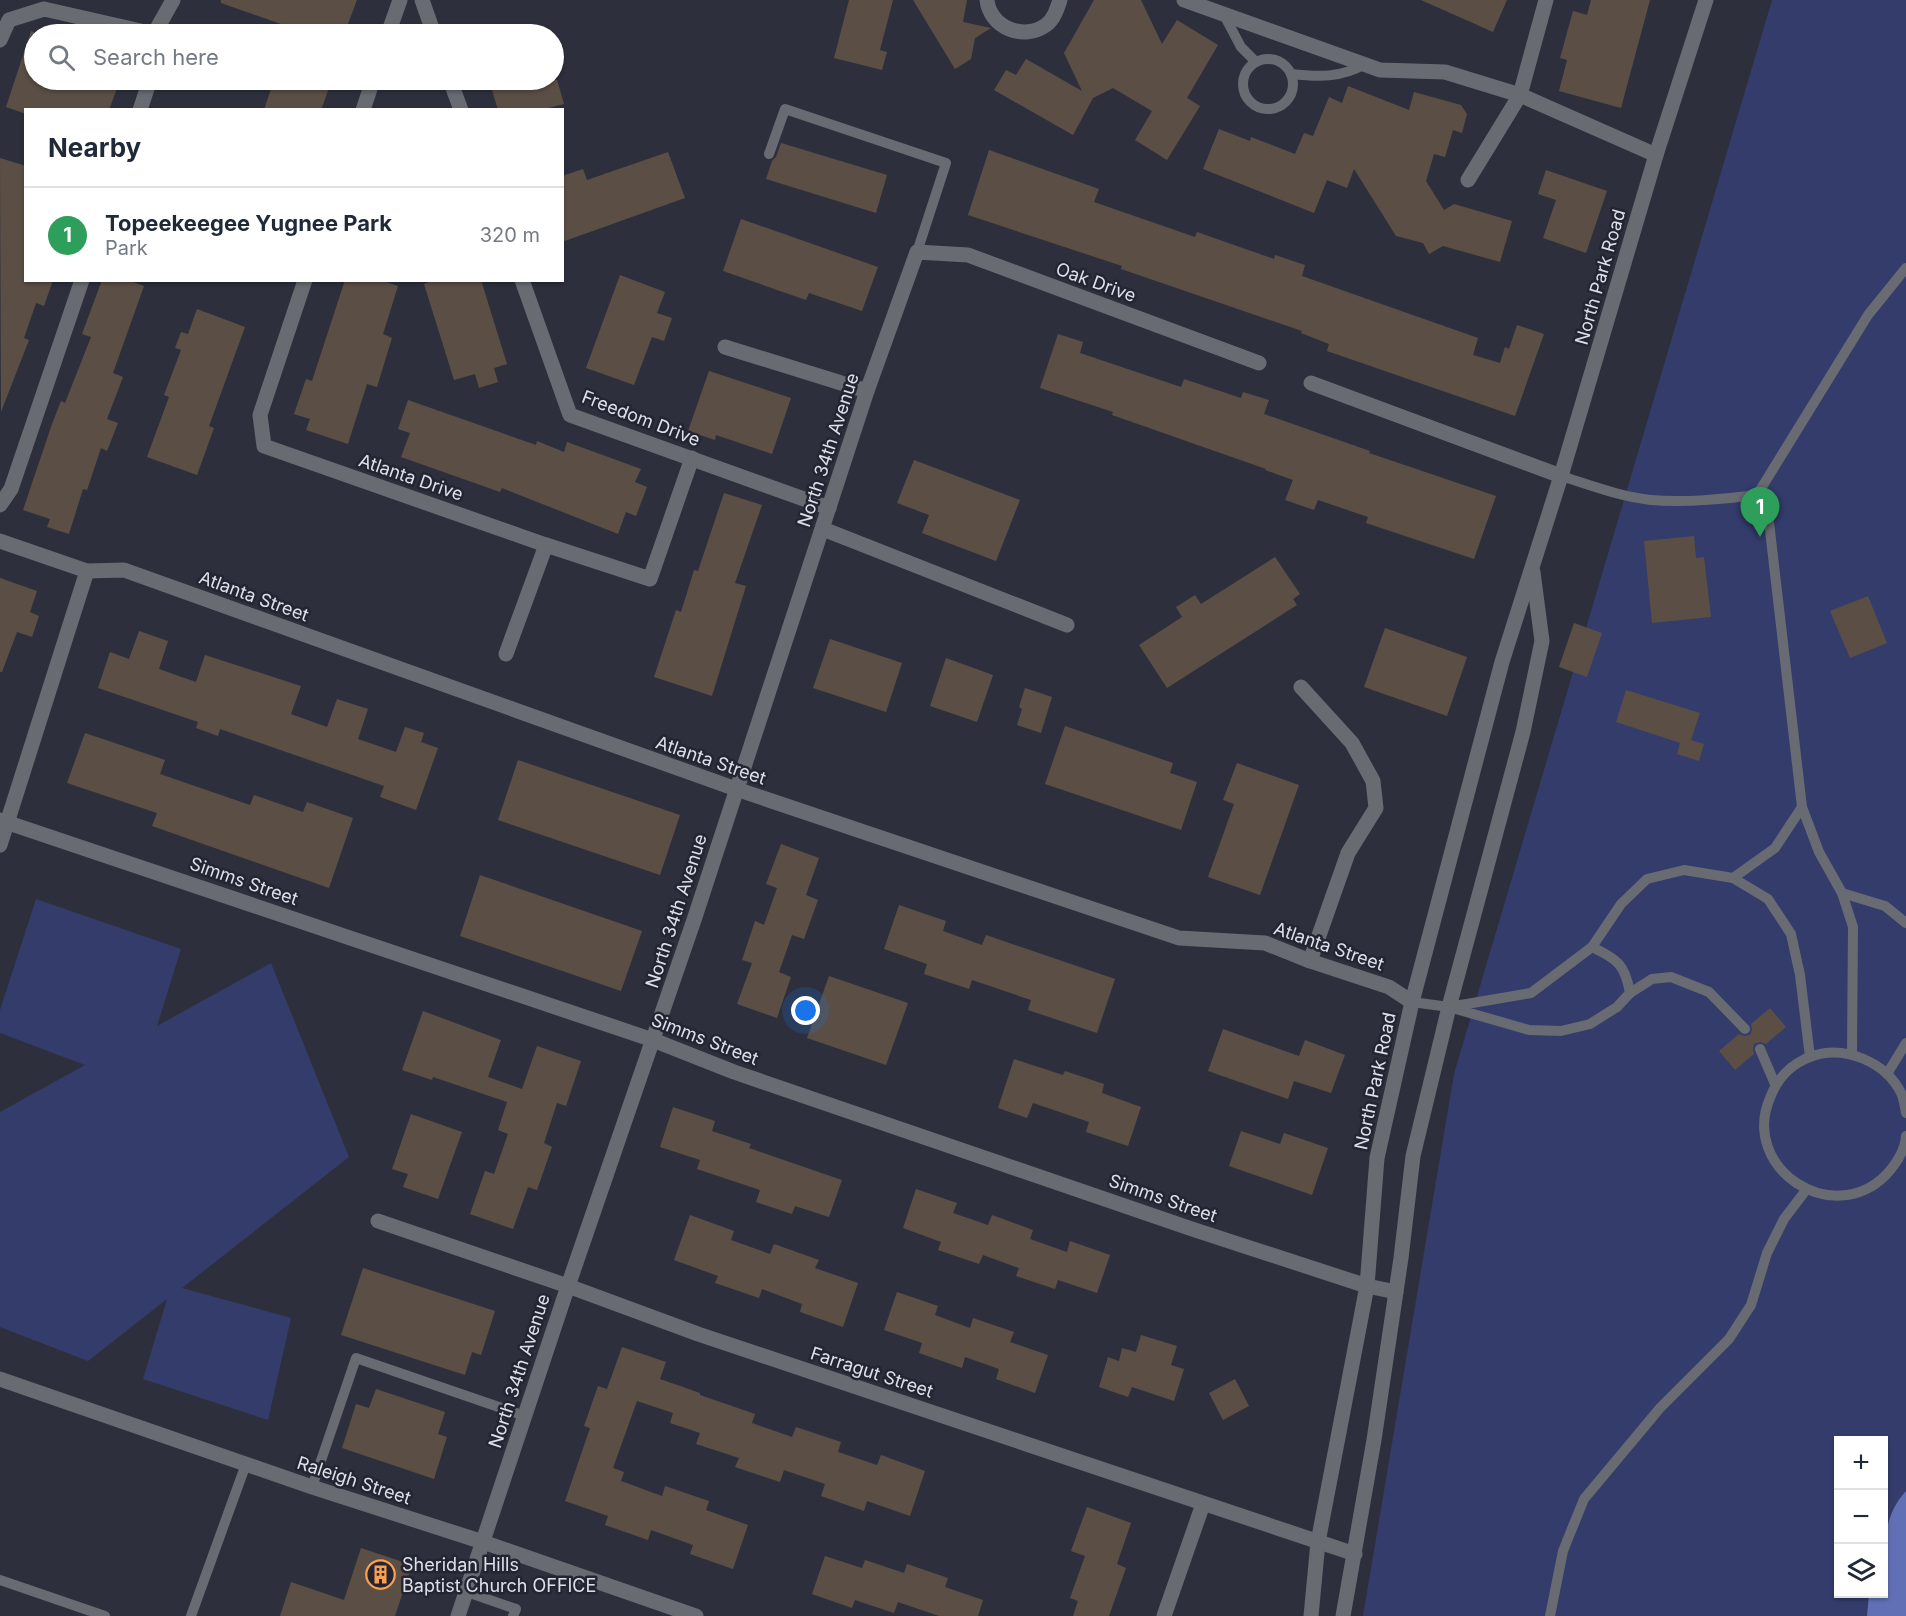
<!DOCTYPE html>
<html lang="en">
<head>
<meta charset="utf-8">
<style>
	:root { --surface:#fff; --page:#f2f2f3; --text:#1f2937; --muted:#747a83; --line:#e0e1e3; --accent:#1a73e8 }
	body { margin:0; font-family:Inter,sans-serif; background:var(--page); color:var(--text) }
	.controls { position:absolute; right:18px; bottom:18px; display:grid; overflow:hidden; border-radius:0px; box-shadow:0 2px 4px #0004 }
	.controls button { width:54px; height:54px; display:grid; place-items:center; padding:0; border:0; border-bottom:2px solid var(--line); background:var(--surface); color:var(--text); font:30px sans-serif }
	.you { position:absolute; left:806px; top:1011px; width:21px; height:21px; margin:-15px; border:4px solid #fff; border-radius:50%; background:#1a73e8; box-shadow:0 0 0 9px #1a73e833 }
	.badge { display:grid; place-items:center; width:39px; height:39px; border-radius:50%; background:var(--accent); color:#fff; font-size:20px; font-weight:700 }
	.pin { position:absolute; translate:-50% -50px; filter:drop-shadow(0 2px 3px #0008) }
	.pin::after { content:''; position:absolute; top:32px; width:21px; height:18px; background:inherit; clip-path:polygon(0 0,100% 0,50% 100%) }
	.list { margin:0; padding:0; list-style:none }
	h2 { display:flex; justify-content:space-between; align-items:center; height:78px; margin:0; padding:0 24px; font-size:26px }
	h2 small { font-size:20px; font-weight:400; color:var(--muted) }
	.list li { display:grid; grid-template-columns:39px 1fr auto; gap:18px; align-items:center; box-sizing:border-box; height:96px; padding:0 24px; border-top:2px solid var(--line) }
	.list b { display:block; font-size:22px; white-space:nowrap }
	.list p { margin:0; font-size:20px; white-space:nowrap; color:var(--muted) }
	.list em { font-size:20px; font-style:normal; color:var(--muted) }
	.icon { flex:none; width:33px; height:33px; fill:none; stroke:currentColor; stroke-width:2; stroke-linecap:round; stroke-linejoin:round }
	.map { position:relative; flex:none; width:1906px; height:1616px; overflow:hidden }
	.search { position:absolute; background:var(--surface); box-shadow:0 2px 4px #0004; left:24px; top:24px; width:540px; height:66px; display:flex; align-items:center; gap:15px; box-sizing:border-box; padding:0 21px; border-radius:33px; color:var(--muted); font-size:22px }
	.panel { position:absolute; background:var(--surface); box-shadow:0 2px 4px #0004; left:24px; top:108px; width:540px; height:174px; border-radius:0px }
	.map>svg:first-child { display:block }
	.green { fill:#333c6b; fill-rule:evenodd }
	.water { fill:#6170b5 }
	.building { fill:#5b4f45 }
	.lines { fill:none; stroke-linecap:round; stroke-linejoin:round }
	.service { stroke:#696b72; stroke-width:10 }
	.minor { stroke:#696b72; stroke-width:15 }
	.tertiary { stroke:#696b72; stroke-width:15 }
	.labels { text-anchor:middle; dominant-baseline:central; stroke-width:5; stroke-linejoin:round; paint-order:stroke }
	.street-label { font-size:18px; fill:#dee0e9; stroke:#232632 }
	.poi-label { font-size:18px; fill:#dee0e9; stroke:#232632; text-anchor:start }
</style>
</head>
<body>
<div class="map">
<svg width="1906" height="1616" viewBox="0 0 1906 1616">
	<rect width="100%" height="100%" fill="#2d303c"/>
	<g class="green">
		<path d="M1772 0H1906V1616H1363L1454 1074ZM1838 1440H1884V1594H1838Z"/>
		<path d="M36 899 181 949 157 1026 271 963 349 1157 182 1288 291 1318 268 1420 143 1379 167 1299 88 1361 0 1327V1112L85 1065 0 1033V1010Z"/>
	</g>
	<path class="water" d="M1906 1491V1616H1867L1869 1594H1884C1884 1558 1880 1518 1906 1491Z"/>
	<g class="building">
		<path d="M221 0H357L344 34H290L292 28 221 3Z"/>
		<path d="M849 0H893L880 50 887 52 882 70 834 58Z"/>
		<path d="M913 0H967L963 22 991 28 975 38 971 59 955 69Z"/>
		<path d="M1094 0H1141L1162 44 1177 20 1218 45 1187 98 1200 106 1167 160 1135 140 1152 111 1113 88 1093 98 1073 135 994 90 1006 70 1016 75 1026 59 1082 91 1064 53Z"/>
		<path d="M1421 0H1507L1493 32Z"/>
		<path d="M1591 0H1650L1621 108 1559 91 1567 60 1560 58 1573 11 1587 15Z"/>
		<path d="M31 31 34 32V80H120L109 110H26V114L6 107Z"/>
		<path d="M274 80H315L314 83 329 88 321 110H264Z"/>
		<path d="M489 80H557L564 104 541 110H498Z"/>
		<path d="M1348 86 1409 110 1414 92 1461 105 1467 114 1462 133 1453 130 1445 157 1434 154 1426 181 1444 210 1454 204 1512 221 1500 262 1443 246 1429 254 1423 243 1396 236 1354 169 1347 188 1327 180 1314 213 1203 169 1219 129 1250 141 1251 137 1295 154 1304 133 1313 136 1329 97 1342 103Z"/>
		<path d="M781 143 887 175 876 213 766 179 772 161 776 157Z"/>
		<path d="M989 150 1099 189 1094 202 1195 237 1197 232 1274 259 1275 255 1305 265 1302 276 1478 338 1473 355 1500 363 1505 347 1509 349 1517 325 1544 334 1515 416 1327 351 1329 344 1301 333 1302 331 1121 269 1122 266 968 215Z"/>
		<path d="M668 152 685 198 562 242V176L583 169 587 180Z"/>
		<path d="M0 158 26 166V280H53L44 306 36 303 24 338 29 340 1 412Z"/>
		<path d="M1546 170 1607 191 1586 253 1543 238 1556 200 1538 194Z"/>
		<path d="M741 219 878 267 862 311 809 293 806 300 723 271Z"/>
		<path d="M620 275 665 292 657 313 672 318 664 341 652 337 634 385 586 368Z"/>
		<path d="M102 280H128L144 286 113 373 123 377 107 419 118 423 107 451 101 448 87 490 83 489 69 534 47 527 50 519 23 510 52 424 61 401 65 403 91 337 82 334Z"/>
		<path d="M345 280H380L398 286 383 334 392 338 377 387 367 384 348 444 306 430 310 419 294 414 306 379 312 381Z"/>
		<path d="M434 280H481L507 364 494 368 498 382 479 388 475 374 454 380 424 284Z"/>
		<path d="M197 309 245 327 209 426 214 428 197 475 147 457 169 397 164 395 181 350 175 348 181 332 188 334Z"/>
		<path d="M1058 334 1083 342 1080 353 1181 387 1184 379 1241 398 1243 392 1269 400 1264 414 1370 451 1369 453 1496 496 1474 559 1366 523 1368 517 1318 500 1314 510 1285 500 1293 480 1265 470 1266 469 1112 415 1113 412 1040 388Z"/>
		<path d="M709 371 791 398 772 454 716 435 715 440 688 431Z"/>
		<path d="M408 400 536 445 537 441 564 452 567 442 641 469 635 482 647 487 636 516 626 512 618 534 502 488 500 492 401 457 410 433 398 429Z"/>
		<path d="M914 460 1020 500 996 561 922 533 929 515 897 503Z"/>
		<path d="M724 493 762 505 735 583 746 586 712 696 654 677 676 610 681 612 694 570 698 571Z"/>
		<path d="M1694 536 1696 558 1704 557 1711 617 1652 623 1644 541Z"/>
		<path d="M1275 557 1300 594 1293 599 1297 605 1167 688 1139 645 1182 617 1176 607 1195 595 1201 604Z"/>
		<path d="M0 578 37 591 30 612 39 616 32 637 17 632 2 672H0Z"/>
		<path d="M1868 596 1887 643 1850 658 1830 611Z"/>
		<path d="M1574 623 1602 633 1587 677 1559 667Z"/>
		<path d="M1385 628 1467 657 1447 716 1364 687Z"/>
		<path d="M139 631 168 641 159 669 196 682 205 655 301 686 291 714 327 727 337 699 368 709 358 739 396 752 405 727 424 733 421 742 438 748 416 810 380 797 384 786 220 729 218 736 196 728 198 722 98 688 110 652 129 659Z"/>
		<path d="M830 639 902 663 886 712 813 688Z"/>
		<path d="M946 658 993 675 977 722 930 706Z"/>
		<path d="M1025 688 1052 697 1041 733 1017 725 1022 709 1019 707Z"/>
		<path d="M1626 690 1700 713 1691 740 1704 744 1699 761 1677 754 1680 743 1616 722Z"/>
		<path d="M1065 726 1173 763 1170 773 1197 782 1181 830 1045 784Z"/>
		<path d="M85 733 165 760 160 774 250 805 254 795 303 812 307 802 353 818 329 888 152 826 157 813 67 783Z"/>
		<path d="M518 760 680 815 660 875 498 820Z"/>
		<path d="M1237 763 1299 785 1260 895 1208 877 1234 804 1223 800Z"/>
		<path d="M781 844 819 858 806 895 818 900 804 939 792 935 779 972 791 977 777 1018 737 1004 752 963 742 960 755 921 764 925 777 888 766 884Z"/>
		<path d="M480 875 642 931 621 991 460 936Z"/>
		<path d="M899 905 946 921 943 931 982 945 986 935 1115 979 1097 1033 1028 1010 1031 1000 972 980 969 989 924 974 927 964 884 949Z"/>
		<path d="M829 976 908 1003 886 1065 807 1038Z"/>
		<path d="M1770 1008 1786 1027 1766 1044 1760 1042 1754 1044 1753 1049 1754 1054 1735 1070 1719 1051 1739 1034 1744 1036 1750 1035 1752 1030 1751 1024Z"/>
		<path d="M423 1011 501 1040 488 1077 522 1089 537 1046 581 1061 566 1106 557 1103 544 1143 552 1147 537 1190 528 1187 513 1229 470 1214 485 1171 494 1174 508 1134 498 1130 507 1102 433 1077 432 1080 402 1070Z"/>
		<path d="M1223 1029 1299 1056 1305 1040 1345 1055 1331 1093 1294 1081 1288 1099 1208 1071Z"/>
		<path d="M1014 1059 1063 1075 1065 1071 1104 1084 1102 1093 1141 1107 1128 1146 1086 1132 1089 1122 1033 1103 1027 1118 998 1108Z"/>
		<path d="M673 1107 715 1121 712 1131 751 1144 749 1148 842 1180 829 1217 795 1206 792 1214 756 1202 760 1190 697 1169 700 1160 660 1147Z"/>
		<path d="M411 1114 462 1132 438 1199 403 1187 408 1174 392 1169Z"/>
		<path d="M1241 1131 1280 1144 1284 1133 1328 1148 1312 1195 1229 1166Z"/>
		<path d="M916 1189 957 1203 953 1213 988 1225 992 1215 1033 1230 1030 1239 1067 1252 1070 1241 1110 1255 1097 1293 1058 1280 1055 1289 1016 1276 1019 1268 983 1255 979 1264 938 1250 941 1242 903 1228Z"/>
		<path d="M690 1215 734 1231 731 1240 770 1254 774 1244 819 1260 815 1268 858 1283 843 1327 800 1312 802 1304 762 1289 759 1298 715 1283 718 1276 674 1260Z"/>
		<path d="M363 1268 495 1311 481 1355 472 1352 465 1375 341 1335Z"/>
		<path d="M897 1292 938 1306 935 1315 970 1328 973 1318 1014 1332 1010 1342 1048 1355 1035 1393 996 1379 999 1369 965 1357 962 1368 919 1353 922 1343 884 1330Z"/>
		<path d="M1141 1335 1177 1346 1171 1365 1184 1369 1174 1401 1132 1387 1128 1397 1099 1387 1108 1357 1119 1361 1122 1348 1136 1352Z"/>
		<path d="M622 1347 666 1362 660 1379 700 1393V1395L755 1414 752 1423 792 1437 796 1427 841 1442 838 1452 877 1465 881 1455 925 1471 910 1516 867 1501 864 1511 821 1496 825 1484 784 1470 780 1482 735 1467 739 1458 696 1444 700 1433 670 1423 673 1413 637 1401 613 1468 624 1472 621 1481 662 1496 665 1486 709 1501 706 1510 748 1525 733 1569 690 1554 693 1545 651 1530 648 1540 605 1525 608 1516 565 1501 590 1428 584 1426 598 1386 607 1389Z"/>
		<path d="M1235 1379 1249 1406 1223 1420 1209 1393Z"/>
		<path d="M376 1389 445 1412 438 1434 447 1437 434 1479 342 1448 356 1404 369 1408Z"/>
		<path d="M1087 1507 1131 1523 1117 1564 1126 1568 1109 1616H1073L1078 1601 1070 1598 1085 1556 1071 1551Z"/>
		<path d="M361 1548 412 1565 395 1616H280L291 1582 344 1600Z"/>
		<path d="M825 1556 862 1568 865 1560 904 1573 907 1564 948 1578 945 1587 983 1600 978 1616H939L898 1602 894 1613 855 1600 852 1608 812 1594Z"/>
	</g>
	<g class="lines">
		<g class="service">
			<path d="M1224 15 1241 47 1256 62"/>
			<circle cx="1268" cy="84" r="25"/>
			<path d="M1291 74C1318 77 1341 78 1365 64"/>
			<path d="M769 154 785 109 946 163 917 252"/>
			<path d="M1561 476C1590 485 1621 497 1651 500 1686 503 1723 499 1757 495"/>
			<path d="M1733 878 1775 848 1802 807"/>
			<path d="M1842 893 1885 906 1906 923"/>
			<path d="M1592 947C1617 959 1625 964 1630 993"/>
			<path d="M1412 1002 1449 1007 1529 1030 1561 1031 1590 1024 1617 1007 1630 993 1652 979 1671 977 1709 992 1745 1029"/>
			<path d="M1449 1007 1531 993 1592 947 1621 904 1647 879 1684 870 1733 878 1768 899 1791 934 1800 975 1810 1057"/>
			<path d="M1760 1049 1775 1084"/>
			<path d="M1852 1054 1853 927 1842 893 1819 852 1802 807 1769 522 1757 495 1868 315 1906 268"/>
			<path d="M1887 1074 1906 1043"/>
			<path d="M1906 1113C1905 1107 1904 1101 1902 1095 1887 1062 1844 1044 1810 1057 1791 1064 1777 1079 1770 1098 1740 1168 1832 1229 1886 1175 1896 1164 1905 1151 1906 1136"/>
			<path d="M312 1487 356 1358 525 1416"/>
			<path d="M0 1580 105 1616"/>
			<path d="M467 1592 516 1609 513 1616"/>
			<path d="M191 1616 246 1464"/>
			<path d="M1550 1616 1563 1551 1584 1499 1660 1408 1729 1339 1751 1305 1767 1253 1784 1219 1806 1190"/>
		</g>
		<g class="minor">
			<path d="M422 0 434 34"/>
			<path d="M987 0C990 28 1024 41 1046 25 1054 19 1057 9 1060 0"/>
			<path d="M1184 0 1380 70 1445 72 1520 95 1656 155"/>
			<path d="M154 34 173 0"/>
			<path d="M388 34 400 0"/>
			<path d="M0 40 9 20 44 9 154 34"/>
			<path d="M450 80 461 110"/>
			<path d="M140 110 150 80"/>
			<path d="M363 110 373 80"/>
			<path d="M1468 180 1520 95 1546 0"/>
			<path d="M305 280 260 415 264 446 546 545"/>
			<path d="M522 280 570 415 829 508"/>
			<path d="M725 347 867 391"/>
			<path d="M1311 383 1561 476"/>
			<path d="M0 505 11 489 82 280"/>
			<path d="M823 529 1067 625"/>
			<path d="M0 541 87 571 124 570 736 789 1179 938 1265 943 1310 961 1389 987 1412 1002"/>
			<path d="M506 654 546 545 650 579 692 458"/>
			<path d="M1301 687 1352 743 1373 781 1376 808 1348 853 1310 961"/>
			<path d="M0 820 653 1040 734 1072 1192 1229 1367 1286 1396 1292"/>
			<path d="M0 845 87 571"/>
			<path d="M378 1221 568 1286 698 1334 1355 1554"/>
			<path d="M0 1379 312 1487 483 1542 696 1616"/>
			<path d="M458 1616 568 1286 695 917 867 391 917 252 968 255 1259 363"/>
			<path d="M1164 1616 1203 1504"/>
		</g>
		<g class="tertiary">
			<path d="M1311 1616 1318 1542 1367 1286 1377 1158 1412 1002 1502 662 1561 476 1656 155 1706 0"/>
			<path d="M1343 1616 1374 1440 1401 1258 1413 1156 1449 1007 1523 732 1542 641 1533 572"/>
		</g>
	</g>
	<defs>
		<symbol id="building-ring" viewBox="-11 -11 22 22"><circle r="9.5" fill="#232632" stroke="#f99f4d" stroke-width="1.5"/><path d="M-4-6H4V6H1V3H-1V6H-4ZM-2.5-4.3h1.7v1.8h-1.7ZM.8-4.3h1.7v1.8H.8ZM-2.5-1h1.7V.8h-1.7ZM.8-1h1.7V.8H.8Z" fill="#f99f4d"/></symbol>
	</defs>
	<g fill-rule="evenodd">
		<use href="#building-ring" x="364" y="1558" width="33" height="33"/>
	</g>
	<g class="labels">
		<g class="street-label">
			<text transform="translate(1600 277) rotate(-74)">North Park Road</text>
			<text transform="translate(1096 282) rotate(20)">Oak Drive</text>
			<text transform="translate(641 418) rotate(21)">Freedom Drive</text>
			<text transform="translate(828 450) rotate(-72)">North 34th Avenue</text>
			<text transform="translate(411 477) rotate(19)">Atlanta Drive</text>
			<text transform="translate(254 596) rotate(20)">Atlanta Street</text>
			<text transform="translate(711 760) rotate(19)">Atlanta Street</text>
			<text transform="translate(244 881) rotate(19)">Simms Street</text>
			<text transform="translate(676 911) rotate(-72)">North 34th Avenue</text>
			<text transform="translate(1329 946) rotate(19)">Atlanta Street</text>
			<text transform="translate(705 1039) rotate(21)">Simms Street</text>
			<text transform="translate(1375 1081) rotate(-78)">North Park Road</text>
			<text transform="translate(1163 1198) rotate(19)">Simms Street</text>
			<text transform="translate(519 1371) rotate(-72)">North 34th Avenue</text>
			<text transform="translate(872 1372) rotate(18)">Farragut Street</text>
			<text transform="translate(354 1480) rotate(18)">Raleigh Street</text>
		</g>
		<g class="poi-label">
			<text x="402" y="1564">Sheridan Hills<tspan x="402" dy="21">Baptist Church OFFICE</tspan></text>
		</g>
	</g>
</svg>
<div class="controls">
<button>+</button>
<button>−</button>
<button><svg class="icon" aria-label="layers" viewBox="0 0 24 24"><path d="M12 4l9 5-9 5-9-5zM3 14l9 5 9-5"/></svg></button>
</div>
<div class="you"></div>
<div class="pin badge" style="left:1760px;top:537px;background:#2e9e5b">1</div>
<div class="search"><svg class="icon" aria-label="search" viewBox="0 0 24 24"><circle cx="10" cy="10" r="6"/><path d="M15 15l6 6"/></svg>Search here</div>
<section class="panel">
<h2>Nearby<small></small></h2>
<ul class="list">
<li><span class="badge" style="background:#2e9e5b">1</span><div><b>Topeekeegee Yugnee Park</b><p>Park</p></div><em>320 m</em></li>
</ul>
</section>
</div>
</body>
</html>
